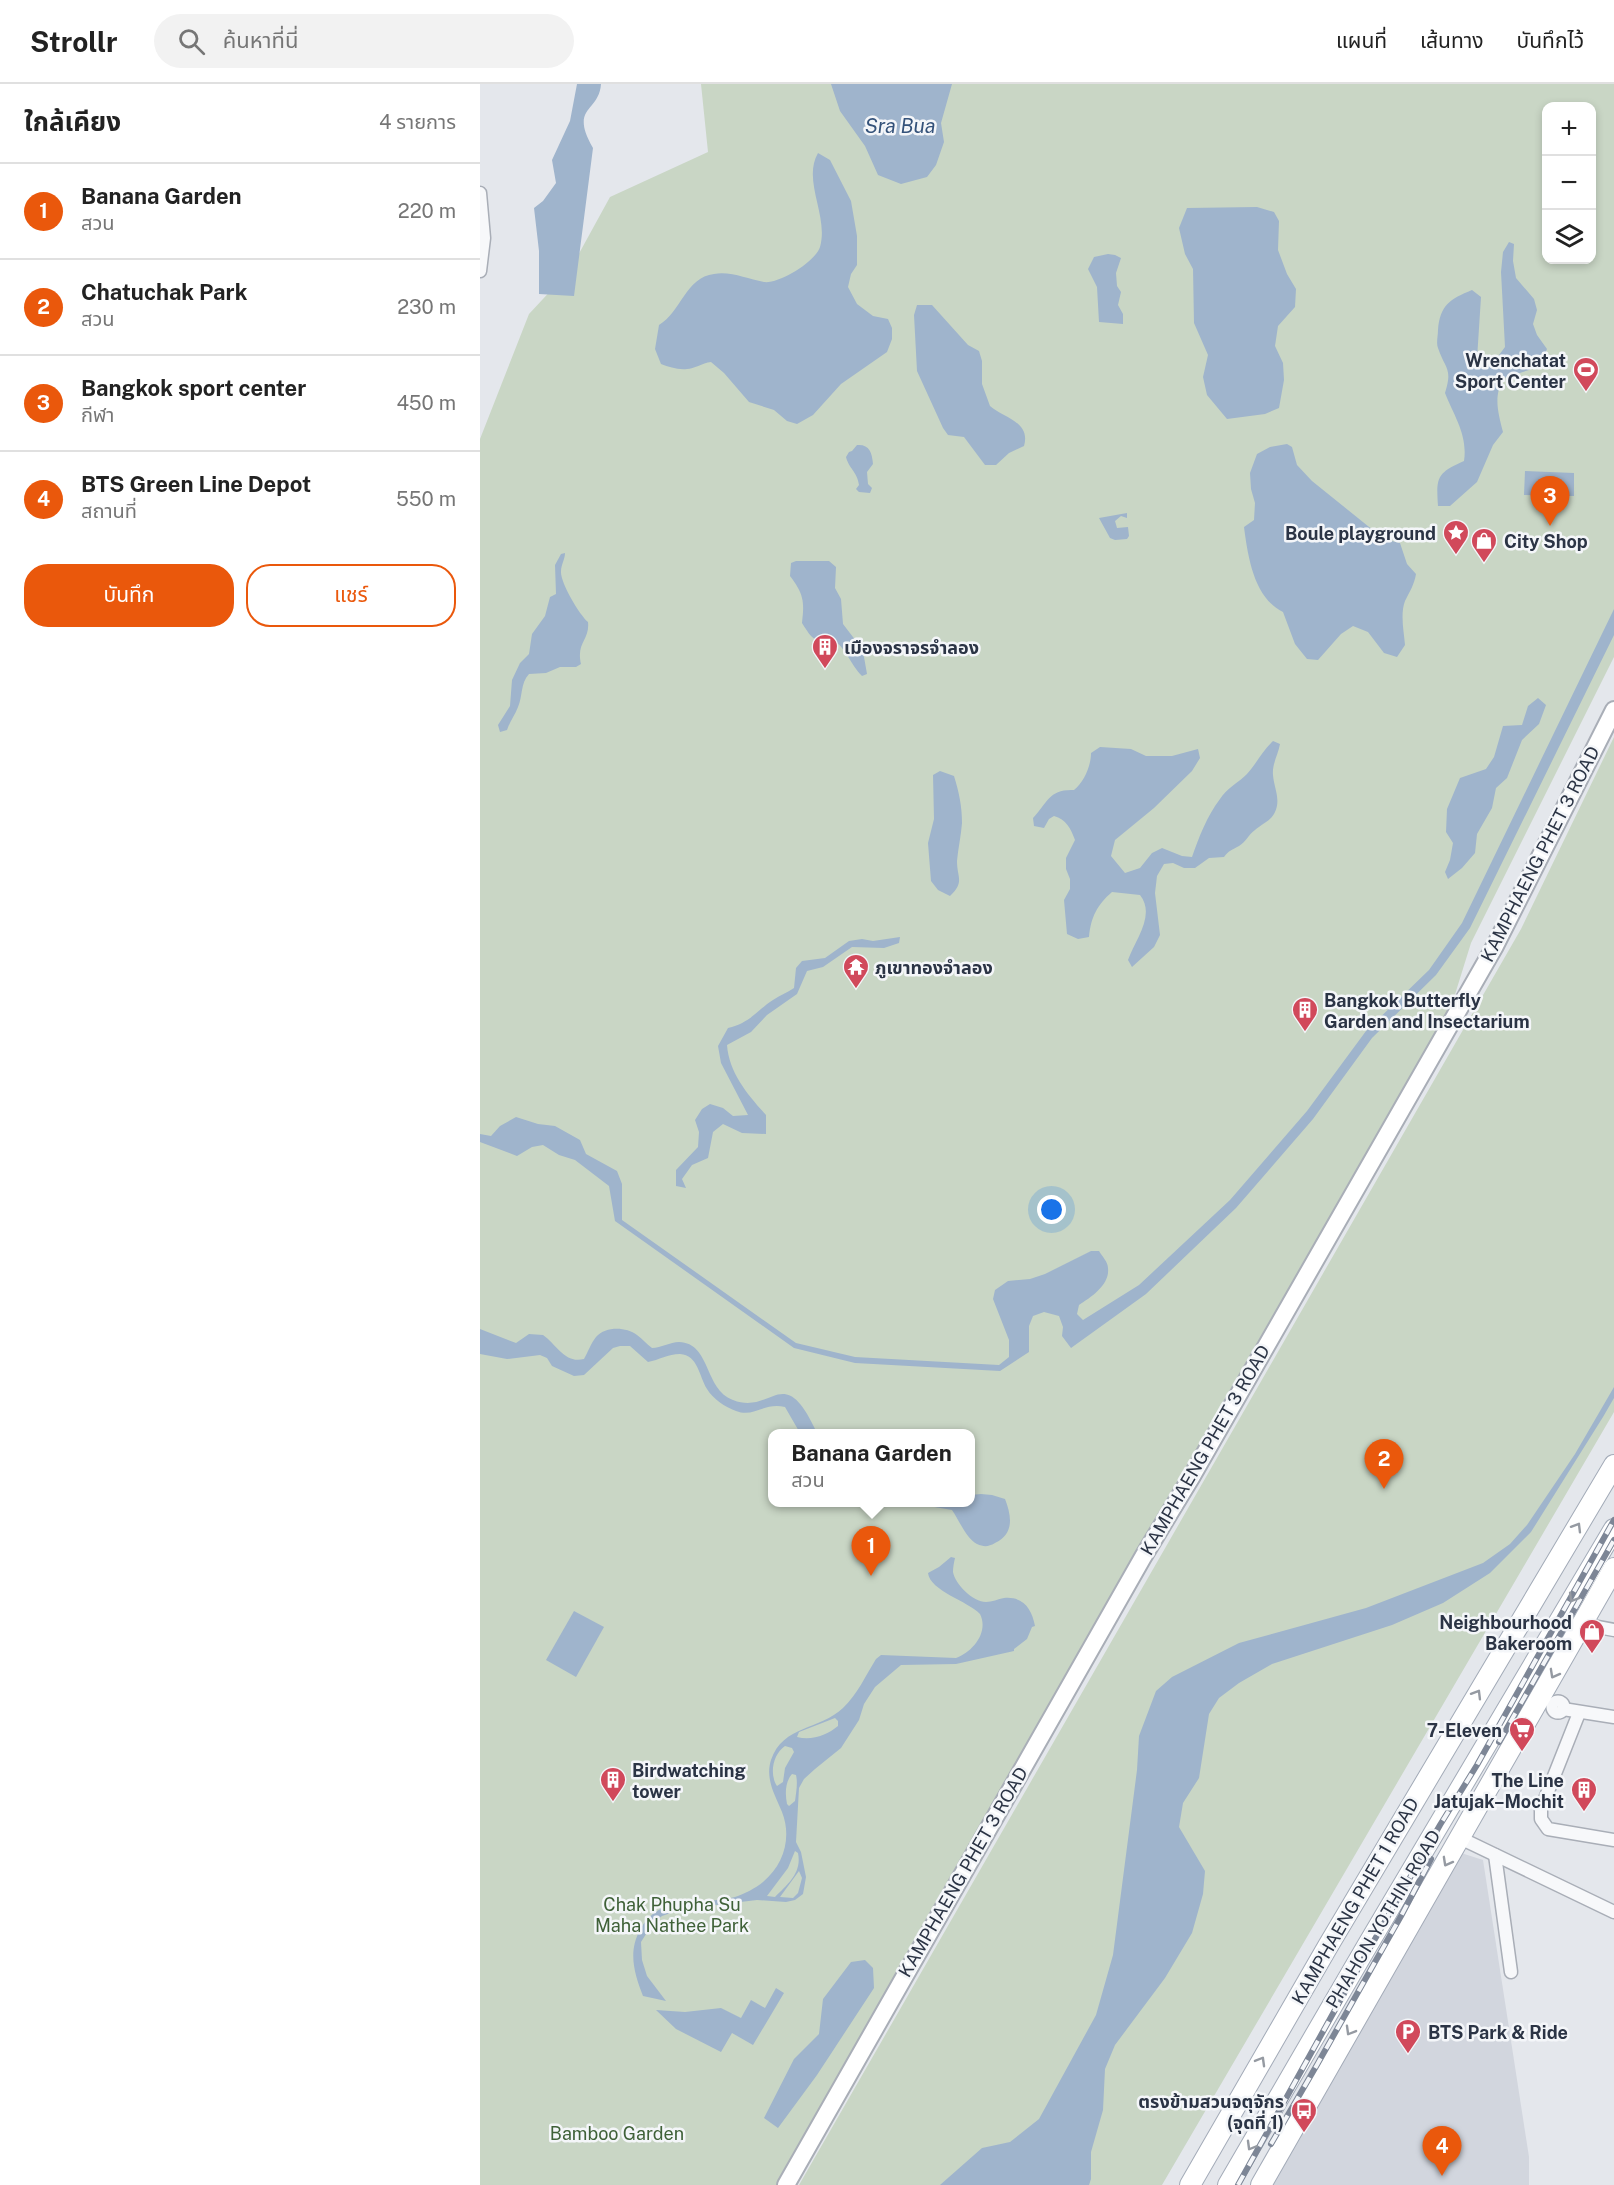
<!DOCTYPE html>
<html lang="th">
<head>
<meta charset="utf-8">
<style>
	:root { --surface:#fff; --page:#f2f2f2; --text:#222; --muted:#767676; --line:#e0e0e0; --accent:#ea580c }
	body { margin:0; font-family:"Public Sans","Noto Sans Thai",sans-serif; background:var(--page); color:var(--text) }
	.controls { position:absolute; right:18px; top:18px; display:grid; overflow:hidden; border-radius:12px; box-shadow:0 3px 9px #0003 }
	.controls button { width:54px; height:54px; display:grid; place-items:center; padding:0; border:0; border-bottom:2px solid var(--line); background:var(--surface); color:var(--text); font:30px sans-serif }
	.you { position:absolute; left:572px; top:1126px; width:21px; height:21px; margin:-15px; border:4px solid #fff; border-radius:50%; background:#1a73e8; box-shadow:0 0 0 9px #1a73e833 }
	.badge { display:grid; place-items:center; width:39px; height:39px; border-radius:50%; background:var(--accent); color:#fff; font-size:20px; font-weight:700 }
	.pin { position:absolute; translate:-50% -50px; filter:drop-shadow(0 2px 3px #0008) }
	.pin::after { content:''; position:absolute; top:32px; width:21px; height:18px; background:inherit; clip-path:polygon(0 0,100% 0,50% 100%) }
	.popup { position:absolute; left:288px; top:1345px; width:207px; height:78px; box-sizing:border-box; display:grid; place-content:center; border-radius:12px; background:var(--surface); filter:drop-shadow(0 2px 4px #0005); font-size:20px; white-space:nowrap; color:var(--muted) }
	.popup b { font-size:22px; color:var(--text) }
	.popup::after { content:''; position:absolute; left:50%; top:100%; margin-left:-12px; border:12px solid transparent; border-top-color:var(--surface) }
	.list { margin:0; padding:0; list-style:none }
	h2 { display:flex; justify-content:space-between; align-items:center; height:78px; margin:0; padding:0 24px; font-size:26px }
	h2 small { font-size:20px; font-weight:400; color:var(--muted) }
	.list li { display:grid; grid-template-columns:39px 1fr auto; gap:18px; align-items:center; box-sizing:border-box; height:96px; padding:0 24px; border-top:2px solid var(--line) }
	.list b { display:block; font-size:22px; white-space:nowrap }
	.list p { margin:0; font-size:20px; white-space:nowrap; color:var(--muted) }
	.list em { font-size:20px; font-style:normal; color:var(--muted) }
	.actions { display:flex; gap:12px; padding:18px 24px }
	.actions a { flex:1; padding:14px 0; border:2px solid var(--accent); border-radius:24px; text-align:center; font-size:21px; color:var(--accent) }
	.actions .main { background:var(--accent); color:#fff }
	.icon { flex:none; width:33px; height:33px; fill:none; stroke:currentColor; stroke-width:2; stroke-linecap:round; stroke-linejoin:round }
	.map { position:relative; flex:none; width:1134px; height:2101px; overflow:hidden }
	header { display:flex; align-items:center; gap:36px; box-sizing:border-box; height:84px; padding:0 30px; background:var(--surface); border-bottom:2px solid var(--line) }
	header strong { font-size:28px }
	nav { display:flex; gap:33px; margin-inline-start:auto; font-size:21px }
	.search { width:420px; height:54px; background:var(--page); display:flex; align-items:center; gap:15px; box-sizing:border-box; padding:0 21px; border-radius:33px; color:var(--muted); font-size:22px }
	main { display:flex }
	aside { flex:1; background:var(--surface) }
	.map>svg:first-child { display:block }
	.built { fill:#d2d6de }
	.green { fill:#c9d6c5; fill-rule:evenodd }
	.water { fill:#9fb4cc; fill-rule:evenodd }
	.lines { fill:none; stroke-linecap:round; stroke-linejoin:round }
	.street-casing { stroke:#a9aeb7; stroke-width:15 }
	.secondary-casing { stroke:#a9aeb7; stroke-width:20 }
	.primary-casing { stroke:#a3abb8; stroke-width:22 }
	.street { stroke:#f7f8fa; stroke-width:12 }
	.secondary { stroke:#fff; stroke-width:16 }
	.primary { stroke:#fff; stroke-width:20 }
	.rail-casing { stroke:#7d8696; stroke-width:6 }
	.rail { stroke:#f4f6f9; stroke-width:4; stroke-dasharray:11; stroke-linecap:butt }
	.oneway { stroke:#959aa2 }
	.labels { text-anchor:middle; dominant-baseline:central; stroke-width:5; stroke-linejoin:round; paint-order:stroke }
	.poi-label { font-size:18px; font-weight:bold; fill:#2b3445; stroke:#f4f6f9; text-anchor:end }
	.street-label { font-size:18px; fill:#2b3445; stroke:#f4f6f9 }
	.park-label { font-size:18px; fill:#3f6138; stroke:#f4f6f9 }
	.water-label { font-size:20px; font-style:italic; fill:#34527a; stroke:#f4f6f9 }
</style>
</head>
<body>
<header>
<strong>Strollr</strong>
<div class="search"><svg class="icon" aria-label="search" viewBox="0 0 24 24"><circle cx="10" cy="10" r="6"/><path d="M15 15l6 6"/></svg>ค้นหาที่นี่</div>
<nav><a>แผนที่</a><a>เส้นทาง</a><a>บันทึกไว้</a></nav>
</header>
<main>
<aside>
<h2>ใกล้เคียง<small>4 รายการ</small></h2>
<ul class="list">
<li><span class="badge">1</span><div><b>Banana Garden</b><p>สวน</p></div><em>220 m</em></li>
<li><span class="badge">2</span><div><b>Chatuchak Park</b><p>สวน</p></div><em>230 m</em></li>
<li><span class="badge">3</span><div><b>Bangkok sport center</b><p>กีฬา</p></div><em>450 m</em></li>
<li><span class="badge">4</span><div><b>BTS Green Line Depot</b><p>สถานที่</p></div><em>550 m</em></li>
</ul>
<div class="actions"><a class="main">บันทึก</a><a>แชร์</a></div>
</aside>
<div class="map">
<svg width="1134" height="2101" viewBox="0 0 1134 2101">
	<rect width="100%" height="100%" fill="#e4e7ec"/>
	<path class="built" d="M978 1768 1003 1776 1049 2073V2101H791Z"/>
	<g class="green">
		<path d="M221 0H1134V573L991 859 972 920 661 1472 297 2101H0V355L49 230 90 186 130 113 228 68ZM1066 22H1112V176H1066ZM292 1350H490V1418H292Z"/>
		<path d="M1134 653V1328L682 2101H319L1041 845Z"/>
	</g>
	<g class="water">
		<path d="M97 0H121C119 29 89 22 113 64L94 212 59 210V167L54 124 63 117 76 99 72 76 90 37Z"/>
		<path d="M351 0H472L461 39 464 58 456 81 447 93 421 100 398 91 385 62 360 27Z"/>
		<path d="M338 69 350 76 371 117 377 152V181L371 190 368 203 377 220 393 232 408 235 412 244V255L407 268 361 300 333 331 317 340 307 337 294 326 269 318 244 289 231 278C222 279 214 285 207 285 198 286 189 283 181 280L175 265 179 241C201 228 206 193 234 190 251 187 267 195 284 198 299 200 335 178 340 163 349 132 322 97 338 69Z"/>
		<path d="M777 123 794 128 799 137 798 166 807 190 816 205 815 223 798 242 795 262 803 279 804 296 799 324 785 330 747 335 727 311 723 293 728 271 714 239 713 185 705 170 699 144 707 124Z"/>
		<path d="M1029 158 1034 160 1033 177 1036 194 1054 215 1057 226 1053 240 1057 251 1067 265 1061 279 1049 286 1024 294C1013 312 1018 328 1023 348L1013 361 997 398 970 422H958C956 393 957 389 984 377 988 351 974 332 965 309 973 284 965 285 958 264 956 259 958 252 958 246 960 221 970 215 992 206L1001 213 997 275 1002 282 1016 275 1025 263 1021 188 1023 168Z"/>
		<path d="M628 170 635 171 641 174 636 189 637 202 641 208 638 221 643 230V240L619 238 617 203 608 185 614 173Z"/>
		<path d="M437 221H452L488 261 499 267 502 277V300L510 322C524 334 551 338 544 362L529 369 516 381H505L484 353 468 351 463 344 437 287 434 231Z"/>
		<path d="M807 360 812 363 817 381 832 397 904 455 920 459 927 480 936 490C934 501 930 507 925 517 920 530 924 548 925 561L917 573 904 569 888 548 873 542 861 550 838 576 827 575 815 560 803 528C774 514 768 473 764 443L774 436 775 419 771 405 770 389 777 370 790 363Z"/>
		<path d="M377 361C389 360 392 368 393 380L387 388 388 400 392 404 390 409 379 408 376 405 379 401C377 387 369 385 366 373L369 368 372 367Z"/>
		<path d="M1045 387 1094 389V412L1044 411Z"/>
		<path d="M647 429V434L641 432 635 437 637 444 648 443 649 452 647 455 635 456 630 454 619 434Z"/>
		<path d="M85 469C85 475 81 481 81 487 80 498 99 530 108 538 110 556 96 558 101 580L96 583H80L66 589 49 590C40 600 43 612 38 623 35 631 30 637 27 646L20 648 18 641 30 622 32 596 40 579 49 570 52 550 65 532 70 513 76 510 75 481 81 470Z"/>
		<path d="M316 477H349L356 483 355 504 361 515 363 540 376 557 384 573 387 590 382 592C371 581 364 561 352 555 334 560 331 553 322 539 325 517 323 509 310 492L311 479Z"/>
		<path d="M1134 525V551L990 844 956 891 892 954 833 1035 756 1124 666 1210 591 1264 582 1252 583 1243 579 1232 564 1228 553 1232 549 1242V1268L520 1287 375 1279 314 1264 135 1137 129 1102 95 1076 79 1071 63 1061 52 1063 37 1072 0 1058V1050L11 1052 20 1042 36 1033 58 1040 75 1042 100 1056 106 1070 137 1087 142 1100V1136L316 1259 375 1273 519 1281 529 1273V1256L513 1215 515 1206 528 1197 550 1195 565 1190 611 1167H619C622 1172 628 1178 628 1184 630 1201 611 1213 599 1221L597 1230 603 1236 659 1201 750 1116 827 1027 886 947 949 886 982 839Z"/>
		<path d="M1058 614 1066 621 1059 640 1042 656 1027 694 1016 704 1012 724 997 750 995 769 982 784 968 795 965 788 970 776 973 759 966 748 967 725 980 694 1006 685 1014 673 1023 642 1042 641 1048 622Z"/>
		<path d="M793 657 800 660C798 671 792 680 793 691 794 704 801 715 795 728 791 737 782 740 775 746 768 751 766 758 759 762 752 766 749 766 744 773L729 774 715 784H704L693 779 684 780 677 792 675 809 680 851 674 863 652 883 648 876C655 856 676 831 660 811L632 808C617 821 611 833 609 853L598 855 587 850 584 816 590 805V795L586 785V774L595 756C591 745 586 735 574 732L569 735 564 744 554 742 553 734C568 718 569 705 594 706 604 698 611 682 611 669L620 663 651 665 666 672H692L718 665 720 674 712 687 674 724 635 756 631 772 645 789 660 784 672 769 682 764 702 772 712 773C719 753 727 732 740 715 746 705 759 698 767 690 777 679 782 667 793 657Z"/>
		<path d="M460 687 474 692C479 708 482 722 482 739 481 752 478 765 477 777 477 794 485 798 470 812L458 806 451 797 448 759 454 735 453 691Z"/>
		<path d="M420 853 419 859 404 864 372 863 343 883 327 887 317 910 287 931 271 948 247 961C249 989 268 1011 286 1031V1050L262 1049 243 1040 233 1048 228 1074 212 1081 202 1095 206 1104 196 1102V1086L218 1063 219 1048 215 1036 222 1025 230 1020 243 1024 253 1032 268 1031 241 979 238 962 248 944C270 939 276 927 293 916 300 911 307 909 314 904L316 884 322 877 345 874 369 857 382 855 393 857Z"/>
		<path d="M0 1245 36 1259 49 1250 63 1251C77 1261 85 1280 104 1275 108 1268 111 1259 116 1253 126 1242 146 1243 157 1251 163 1255 166 1260 172 1264 181 1264 190 1258 199 1258 231 1259 224 1305 253 1316 293 1332 303 1275 337 1349H320L305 1323C284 1318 274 1334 256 1327 245 1323 233 1315 227 1305 219 1292 218 1271 200 1270 188 1270 179 1276 168 1278L150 1262H140L133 1264 104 1291 94 1292 72 1282 67 1274 60 1271 27 1275 0 1270Z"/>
		<path d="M1134 1303V1314L1123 1333 1051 1448 1010 1489 963 1519 912 1541 792 1580 759 1599 739 1614 729 1630 719 1694 703 1719 699 1743 725 1787 723 1810 712 1849 685 1894 635 1961 625 1985 623 2026 611 2068V2095L609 2101H460L502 2064 530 2058 559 2035 616 1931 633 1871 657 1686 659 1652 676 1607 692 1593 759 1559 886 1524 1003 1479 1030 1460 1047 1441 1095 1370Z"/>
		<path d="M501 1410 512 1411 525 1415C532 1433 534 1450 515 1459 508 1463 504 1463 497 1460 486 1454 479 1436 472 1426L431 1419 490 1418V1411Z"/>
		<path d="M471 1473 475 1474C474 1478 473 1483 473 1488 475 1500 493 1518 506 1518 512 1518 518 1515 524 1514 544 1512 552 1526 555 1542L552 1543 547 1555 534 1565V1567L476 1580 421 1581 395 1603 384 1620 379 1636 361 1664 335 1685 324 1695 319 1704 316 1758 321 1768 326 1793 323 1810 315 1816 306 1818 277 1816 202 1825 182 1832 173 1839 161 1858 162 1876 167 1892 186 1917 163 1912C154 1889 148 1868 160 1846 181 1808 221 1822 255 1813 264 1810 276 1804 283 1798 304 1781 312 1753 302 1728 295 1711 285 1695 291 1676 303 1641 340 1646 363 1624 377 1611 386 1591 396 1575L401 1571 476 1574C493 1568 509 1548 500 1530 488 1517 450 1507 448 1489L459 1483ZM355 1634 358 1637V1642C347 1651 332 1657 317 1653L319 1648ZM305 1662 312 1664 314 1668 305 1684 303 1698 297 1702C289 1690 293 1670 305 1662ZM312 1690 316 1691C318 1699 316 1710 315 1717L309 1722 307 1720C305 1710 305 1698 312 1690ZM315 1767 318 1769C322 1789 308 1800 295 1813L287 1812 308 1784ZM319 1787 322 1794 318 1809 313 1814 300 1813Z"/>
		<path d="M94 1527 124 1543 96 1593 66 1576Z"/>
		<path d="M385 1876 393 1884 394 1904 337 1991 298 2044 284 2034 314 1975 339 1950 343 1915 371 1878Z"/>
		<path d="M296 1904 304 1909 273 1961 252 1949 241 1968 196 1945 176 1926 205 1928 241 1924 261 1934 271 1916 285 1924Z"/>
	</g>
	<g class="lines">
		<defs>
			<g id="street">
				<path d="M0 109 4 154 0 187"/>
				<path d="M1102 1540 1134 1546"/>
				<circle cx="1078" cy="1623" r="5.5"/>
				<path d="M1083 1625 1134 1633"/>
				<path d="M1099 1629 1061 1725V1735L1068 1745 1134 1756"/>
				<path d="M980 1754 1134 1828"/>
				<path d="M1015 1771 1031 1888"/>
			</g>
			<path id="secondary" d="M306 2101 663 1473 712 1392 1015 862 1134 626"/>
			<g id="primary">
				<path d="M710 2101 848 1862 1134 1381"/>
				<path d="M748 2101 887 1862 1134 1445"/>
				<path d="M781 2101 1134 1484"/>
			</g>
		</defs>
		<use href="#street" class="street-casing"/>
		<use href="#secondary" class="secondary-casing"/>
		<use href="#primary" class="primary-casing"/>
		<use href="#street" class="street"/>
		<use href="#secondary" class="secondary"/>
		<use href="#primary" class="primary"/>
		<defs>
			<g id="rail">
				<path d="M1019 1658 1134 1456"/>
				<path d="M791 2060 838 1979 921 1832 951 1775"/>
				<path d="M758 2101 871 1897 960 1741 997 1681 1134 1436"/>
			</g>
		</defs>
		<use href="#rail" class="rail-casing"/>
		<use href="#rail" class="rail"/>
	</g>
	<defs><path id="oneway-chevron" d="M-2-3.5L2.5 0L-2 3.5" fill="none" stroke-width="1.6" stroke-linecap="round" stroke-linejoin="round" transform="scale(1.5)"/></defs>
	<g class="oneway">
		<use href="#oneway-chevron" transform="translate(1097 1443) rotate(-59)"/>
		<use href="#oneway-chevron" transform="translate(1093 1514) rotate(121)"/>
		<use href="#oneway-chevron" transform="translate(1074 1590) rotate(119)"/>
		<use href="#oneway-chevron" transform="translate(997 1610) rotate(-59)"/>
		<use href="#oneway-chevron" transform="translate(967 1778) rotate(119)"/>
		<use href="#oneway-chevron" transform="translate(870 1947) rotate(120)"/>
		<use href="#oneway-chevron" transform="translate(781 1977) rotate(-60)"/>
		<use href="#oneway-chevron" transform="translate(771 2062) rotate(120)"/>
	</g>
	<defs>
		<symbol id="stadium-pin" viewBox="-11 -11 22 30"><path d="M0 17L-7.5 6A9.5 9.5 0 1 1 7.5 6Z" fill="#d1495b" stroke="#f4f6f9"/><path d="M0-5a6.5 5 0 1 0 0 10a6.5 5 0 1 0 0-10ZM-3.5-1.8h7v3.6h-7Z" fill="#fff"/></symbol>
		<symbol id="sight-pin" viewBox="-11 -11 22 30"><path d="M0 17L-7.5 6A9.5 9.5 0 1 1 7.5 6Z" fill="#d1495b" stroke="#f4f6f9"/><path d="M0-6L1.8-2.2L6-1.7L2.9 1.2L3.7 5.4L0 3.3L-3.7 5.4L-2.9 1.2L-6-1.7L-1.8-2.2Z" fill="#fff"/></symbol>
		<symbol id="shop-pin" viewBox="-11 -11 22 30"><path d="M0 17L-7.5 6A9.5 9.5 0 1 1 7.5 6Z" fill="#d1495b" stroke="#f4f6f9"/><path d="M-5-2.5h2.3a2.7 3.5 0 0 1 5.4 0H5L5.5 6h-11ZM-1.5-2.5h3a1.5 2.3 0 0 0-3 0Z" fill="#fff"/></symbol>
		<symbol id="building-pin" viewBox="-11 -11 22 30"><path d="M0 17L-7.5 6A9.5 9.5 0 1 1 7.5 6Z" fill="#d1495b" stroke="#f4f6f9"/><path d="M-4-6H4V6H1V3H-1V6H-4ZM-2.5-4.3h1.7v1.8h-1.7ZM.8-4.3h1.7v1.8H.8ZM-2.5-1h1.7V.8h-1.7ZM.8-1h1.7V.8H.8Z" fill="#fff"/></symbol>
		<symbol id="temple-pin" viewBox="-11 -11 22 30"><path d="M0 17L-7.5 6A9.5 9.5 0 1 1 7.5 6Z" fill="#d1495b" stroke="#f4f6f9"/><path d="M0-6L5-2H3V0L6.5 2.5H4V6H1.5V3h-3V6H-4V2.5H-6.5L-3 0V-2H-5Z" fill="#fff"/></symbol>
		<symbol id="supermarket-pin" viewBox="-11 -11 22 30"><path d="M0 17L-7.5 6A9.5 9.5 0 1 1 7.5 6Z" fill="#d1495b" stroke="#f4f6f9"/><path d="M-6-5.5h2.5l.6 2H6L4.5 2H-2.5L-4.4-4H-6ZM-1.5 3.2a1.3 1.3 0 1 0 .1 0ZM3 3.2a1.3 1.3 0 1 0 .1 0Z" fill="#fff"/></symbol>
		<symbol id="parking-pin" viewBox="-11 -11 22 30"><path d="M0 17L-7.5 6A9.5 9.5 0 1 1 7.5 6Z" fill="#d1495b" stroke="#f4f6f9"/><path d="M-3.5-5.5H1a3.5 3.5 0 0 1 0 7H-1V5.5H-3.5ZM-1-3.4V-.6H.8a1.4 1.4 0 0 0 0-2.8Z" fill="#fff"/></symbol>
		<symbol id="bus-pin" viewBox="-11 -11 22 30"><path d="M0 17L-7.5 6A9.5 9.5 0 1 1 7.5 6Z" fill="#d1495b" stroke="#f4f6f9"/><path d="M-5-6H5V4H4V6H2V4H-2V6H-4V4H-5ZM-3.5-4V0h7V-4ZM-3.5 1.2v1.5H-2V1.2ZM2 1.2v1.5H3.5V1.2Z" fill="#fff"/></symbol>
	</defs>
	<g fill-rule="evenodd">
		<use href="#stadium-pin" x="1091" y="271" width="30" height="40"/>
		<use href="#sight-pin" x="961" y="434" width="30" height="40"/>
		<use href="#shop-pin" x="989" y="442" width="30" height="40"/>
		<use href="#building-pin" x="330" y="548" width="30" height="40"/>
		<use href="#temple-pin" x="361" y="868" width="30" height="40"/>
		<use href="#building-pin" x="810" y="911" width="30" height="40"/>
		<use href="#shop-pin" x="1097" y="1533" width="30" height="40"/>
		<use href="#supermarket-pin" x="1027" y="1631" width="30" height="40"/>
		<use href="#building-pin" x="118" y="1681" width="30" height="40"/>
		<use href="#building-pin" x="1089" y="1691" width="30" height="40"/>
		<use href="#parking-pin" x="913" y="1933" width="30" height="40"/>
		<use href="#bus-pin" x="809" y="2012" width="30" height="40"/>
	</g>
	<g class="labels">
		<g class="poi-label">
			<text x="1086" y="276">Wrenchatat<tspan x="1086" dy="21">Sport Center</tspan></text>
			<text x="956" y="449">Boule playground</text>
			<text x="1024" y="457" text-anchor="start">City Shop</text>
			<text x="364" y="563" text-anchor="start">เมืองจราจรจำลอง</text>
			<text x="395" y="883" text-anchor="start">ภูเขาทองจำลอง</text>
			<text x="844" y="916" text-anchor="start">Bangkok Butterfly<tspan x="844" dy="21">Garden and Insectarium</tspan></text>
			<text x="1092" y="1538">Neighbourhood<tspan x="1092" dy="21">Bakeroom</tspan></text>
			<text x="1022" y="1646">7-Eleven</text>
			<text x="152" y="1686" text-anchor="start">Birdwatching<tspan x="152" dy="21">tower</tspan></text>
			<text x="1084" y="1696">The Line<tspan x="1084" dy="21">Jatujak–Mochit</tspan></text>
			<text x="948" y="1948" text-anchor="start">BTS Park &amp; Ride</text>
			<text x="804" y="2017">ตรงข้ามสวนจตุจักร<tspan x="804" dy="21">(จุดที่ 1)</tspan></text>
		</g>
		<g class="street-label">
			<text transform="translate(1060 770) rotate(-63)">KAMPHAENG PHET 3 ROAD</text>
			<text transform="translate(725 1366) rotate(-60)">KAMPHAENG PHET 3 ROAD</text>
			<text transform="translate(483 1788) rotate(-60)">KAMPHAENG PHET 3 ROAD</text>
			<text transform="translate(875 1817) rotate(-60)">KAMPHAENG PHET 1 ROAD</text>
			<text transform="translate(903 1835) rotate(-59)">PHAHON YOTHIN ROAD</text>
		</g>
		<g class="park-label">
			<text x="192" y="1820">Chak Phupha Su<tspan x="192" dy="21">Maha Nathee Park</tspan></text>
			<text x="137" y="2049">Bamboo Garden</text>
		</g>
		<g class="water-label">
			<text x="420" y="42">Sra Bua</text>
		</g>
	</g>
</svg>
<div class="controls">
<button>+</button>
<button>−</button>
<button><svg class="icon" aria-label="layers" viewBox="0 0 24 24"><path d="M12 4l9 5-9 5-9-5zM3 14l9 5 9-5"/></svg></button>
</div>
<div class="you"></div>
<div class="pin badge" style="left:391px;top:1492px">1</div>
<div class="popup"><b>Banana Garden</b>สวน</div>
<div class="pin badge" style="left:904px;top:1405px">2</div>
<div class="pin badge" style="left:1070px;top:442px">3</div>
<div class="pin badge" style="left:962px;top:2092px">4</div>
</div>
</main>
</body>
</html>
